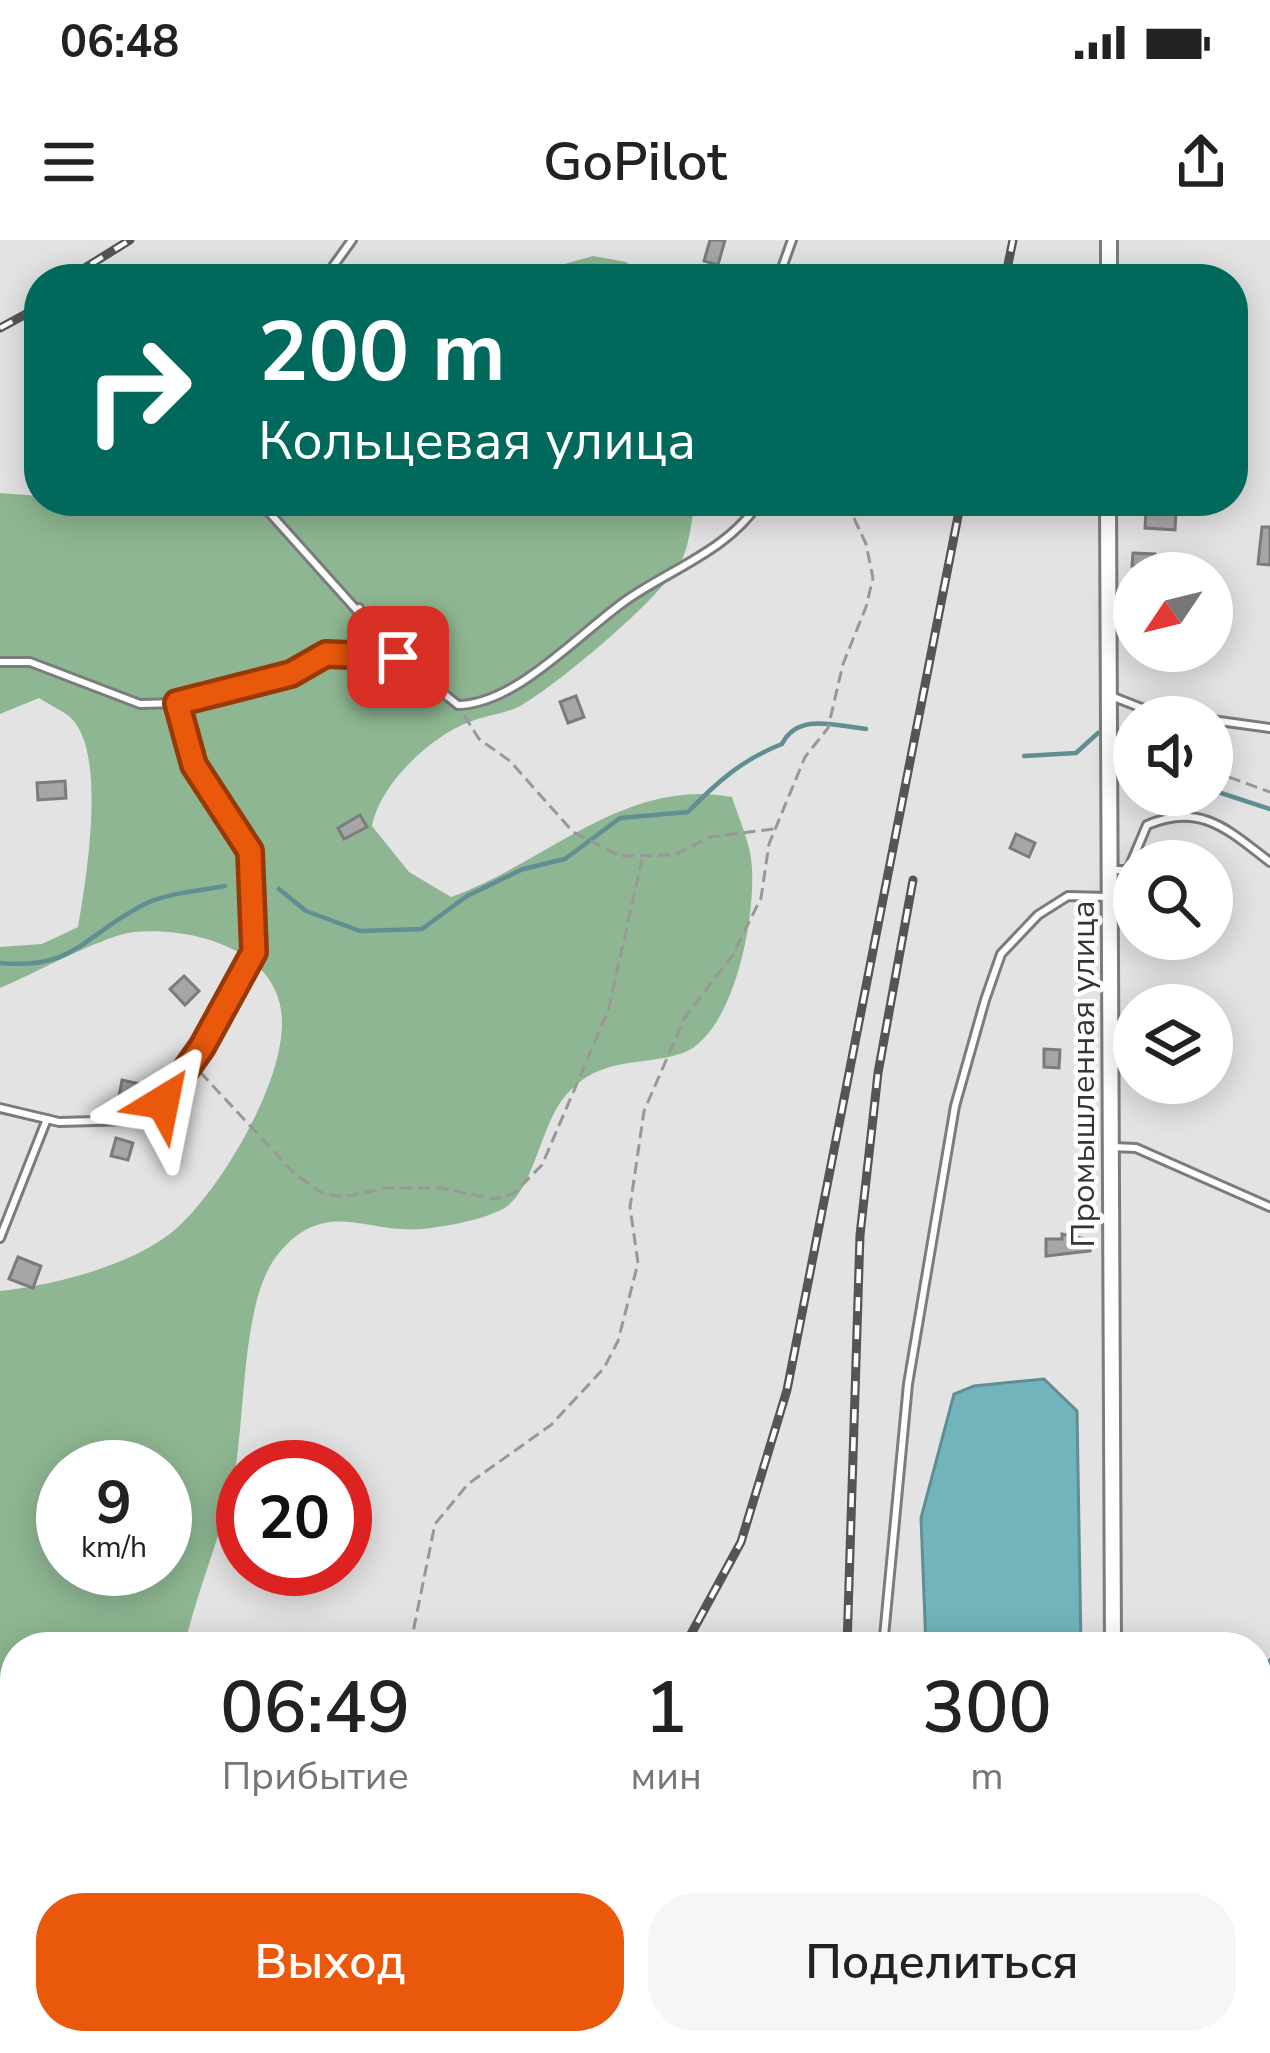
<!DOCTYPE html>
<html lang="ru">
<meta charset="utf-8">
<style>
body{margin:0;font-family:"Nunito Sans",sans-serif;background:#f6f6f6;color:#222;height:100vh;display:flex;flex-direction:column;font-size:45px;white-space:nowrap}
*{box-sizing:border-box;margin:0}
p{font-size:39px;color:#767676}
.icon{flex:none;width:66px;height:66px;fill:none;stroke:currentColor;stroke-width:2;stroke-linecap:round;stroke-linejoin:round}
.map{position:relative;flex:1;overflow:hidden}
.drawer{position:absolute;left:0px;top:1392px;width:1272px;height:423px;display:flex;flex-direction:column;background:#fff;border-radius:48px 48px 0 0;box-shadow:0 6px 30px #0003}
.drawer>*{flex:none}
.guide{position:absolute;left:24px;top:24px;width:1224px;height:252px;border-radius:48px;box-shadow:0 6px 30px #0003;background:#00695c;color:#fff;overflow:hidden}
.needle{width:78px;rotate:235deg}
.tools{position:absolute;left:1113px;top:312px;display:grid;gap:24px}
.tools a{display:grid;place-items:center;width:120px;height:120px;border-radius:50%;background:#fff;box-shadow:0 6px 30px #0003;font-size:60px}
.speed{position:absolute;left:36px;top:1200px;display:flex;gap:24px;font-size:60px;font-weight:700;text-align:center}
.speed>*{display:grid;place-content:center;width:156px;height:156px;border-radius:50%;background:#fff;box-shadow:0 6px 30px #0003;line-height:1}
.speed small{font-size:30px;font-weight:400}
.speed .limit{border:18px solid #d22;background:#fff;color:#111}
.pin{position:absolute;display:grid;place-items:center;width:102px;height:102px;color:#fff;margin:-51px;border-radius:24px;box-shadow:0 6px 18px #0006}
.me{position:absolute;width:132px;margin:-66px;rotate:35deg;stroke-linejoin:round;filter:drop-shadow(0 0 9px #0008)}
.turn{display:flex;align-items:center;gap:42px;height:252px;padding:0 36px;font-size:54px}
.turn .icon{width:156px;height:156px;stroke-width:2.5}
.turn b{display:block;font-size:84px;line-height:102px}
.eta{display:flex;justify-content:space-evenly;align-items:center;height:204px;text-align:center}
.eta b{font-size:72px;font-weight:600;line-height:84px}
.cta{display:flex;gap:24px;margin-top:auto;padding:24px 36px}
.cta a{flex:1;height:138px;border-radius:48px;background:#ea580c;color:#fff;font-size:48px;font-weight:600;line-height:138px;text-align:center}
.cta a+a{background:#f6f6f6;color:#222}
.status{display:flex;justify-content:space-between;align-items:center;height:84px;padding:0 60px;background:#fff;direction:ltr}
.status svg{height:33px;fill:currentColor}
header{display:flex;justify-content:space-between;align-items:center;height:156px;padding:0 36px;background:#fff;font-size:54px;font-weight:600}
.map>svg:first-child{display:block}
.forest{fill:#8eb692;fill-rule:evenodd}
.water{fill:#72b4bb;stroke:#608e93;stroke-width:3}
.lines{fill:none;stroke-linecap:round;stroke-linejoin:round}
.stream{stroke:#608e93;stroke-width:4.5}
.building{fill:#a6a6a7;stroke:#7c7c7c;stroke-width:3}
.service-casing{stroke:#7b7c7d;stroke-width:12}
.minor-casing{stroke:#7b7c7d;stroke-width:20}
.path{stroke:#989899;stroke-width:3;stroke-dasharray:12 6;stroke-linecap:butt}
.service{stroke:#fff;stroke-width:6}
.minor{stroke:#fff;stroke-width:14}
.rail-casing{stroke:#555;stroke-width:9}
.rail{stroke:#fff;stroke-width:4.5;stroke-dasharray:14;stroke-linecap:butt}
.route-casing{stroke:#983908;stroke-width:30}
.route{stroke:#ea580c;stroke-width:21}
.labels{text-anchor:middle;stroke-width:9;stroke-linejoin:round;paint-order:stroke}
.street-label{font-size:33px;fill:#353535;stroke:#fff}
</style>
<div class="status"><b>06:48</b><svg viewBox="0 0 49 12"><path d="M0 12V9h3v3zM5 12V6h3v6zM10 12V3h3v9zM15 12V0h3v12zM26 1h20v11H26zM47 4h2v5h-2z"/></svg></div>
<header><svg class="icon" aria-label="menu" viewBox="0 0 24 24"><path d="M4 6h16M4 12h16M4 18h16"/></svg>GoPilot<svg class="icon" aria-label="share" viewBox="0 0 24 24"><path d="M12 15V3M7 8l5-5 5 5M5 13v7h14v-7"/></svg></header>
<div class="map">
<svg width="1270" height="1813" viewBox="0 0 1270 1813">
<rect width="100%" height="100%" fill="#e3e3e4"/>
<g class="forest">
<path d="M593,16L626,22L650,39H511Z"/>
<path d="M0,253L39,256V261H695C692,279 690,298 684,315C670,352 558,444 522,465C506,474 486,475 469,482C430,497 380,544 372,586L409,632L451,657C546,623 625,537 732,557C738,576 748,598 751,618C758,668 736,793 683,813C643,827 602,814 566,855C539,886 534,954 501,970C481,980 444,987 422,989C366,994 326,957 279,1013C237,1062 248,1195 229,1260C215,1309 196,1357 184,1407H15V1601L0,1605V1051C55,1045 136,1025 178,987C223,946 291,832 281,770C271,706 188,687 134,692C104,695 32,735 0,748V707L42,704L78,687C86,641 107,515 72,479C64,471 49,465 39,458L0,474ZM63,1227H165V1329H63Z"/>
</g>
<g class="water">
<path d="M1044,1139L1077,1171L1081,1407H926L921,1278L954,1154L974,1146Z"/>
<path d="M1270,1420V1506L1257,1495V1430Z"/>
</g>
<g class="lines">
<g class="stream">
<path d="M1120,491L1134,499"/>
<path d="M1024,516L1076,513L1098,493"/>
<path d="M1212,550L1270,569"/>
<path d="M279,649L306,671L360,691L422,689L467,656L523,629L565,619L620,578L688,572C717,542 743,519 782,504C798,472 836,486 866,489"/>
<path d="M0,723C75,730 84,695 143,665C166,653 199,651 225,646"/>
</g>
</g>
<g class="building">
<path d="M710,0H725L718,25L704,21Z"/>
<path d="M1146,269L1176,271L1175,290L1145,288Z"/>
<path d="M1262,287H1270V325L1258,324Z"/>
<path d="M1133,313L1155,314L1154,327L1132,326Z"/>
<path d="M576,456L584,477L568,483L560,462Z"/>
<path d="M65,541L66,558L38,560L37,543Z"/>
<path d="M360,575L367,587L344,599L338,588Z"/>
<path d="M1016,594L1035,603L1029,617L1010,608Z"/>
<path d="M184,736L199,751L185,765L170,749Z"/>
<path d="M1044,809L1060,810L1059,828L1044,827Z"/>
<path d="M122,840L148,846L145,863L119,857Z"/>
<path d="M116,898L133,903L128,920L111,916Z"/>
<path d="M1062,994L1090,1000V1011L1046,1016V999H1062Z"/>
<path d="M18,1017L41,1026L33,1048L9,1039Z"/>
</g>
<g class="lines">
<defs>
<g id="service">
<path d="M324,39L352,0"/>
<path d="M778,39L792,0"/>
<path d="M259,261L396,414"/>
<path d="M352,412L359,368"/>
<path d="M0,422H30L140,464L177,463L291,434L325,414L352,412L398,417L458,465C517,464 580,392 628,359C673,328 730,309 760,261"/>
<path d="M1111,456L1152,472L1187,477"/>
<path d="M1212,480L1270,488"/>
<path d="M1111,630H1128L1147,585C1201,562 1228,590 1270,622"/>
<path d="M0,868L59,882L132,880L147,874L163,862L202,807L254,712L250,611L194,525L177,464"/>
<path d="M1112,907L1136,908L1270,967"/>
<path d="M0,998L47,879"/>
<path d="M883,1407L908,1144L955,866L985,760L1001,714L1038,675L1068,656L1108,657"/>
<path d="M890,1800L891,1813"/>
</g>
<g id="minor">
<path d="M1109,39V0"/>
<path d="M1108,261L1113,1407"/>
<path d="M1111,1813V1800"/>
</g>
</defs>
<use href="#service" class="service-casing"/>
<use href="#minor" class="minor-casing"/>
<g class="path">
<path d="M464,475L479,499L510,521L573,592L620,616L674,615L710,597L774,589"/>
<path d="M1212,531L1270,552"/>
<path d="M200,832L295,934L322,953L343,957L387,948H441L494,959L513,954L542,925L608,771L642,620"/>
<path d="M410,1407L435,1284L468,1244L551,1185L604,1128L618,1101L638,1023L630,967L644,871L685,777L732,716L761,658L769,604L805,517L828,488L843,424L866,367L873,338L866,304L846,261"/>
</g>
<use href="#service" class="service"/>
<use href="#minor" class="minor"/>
<defs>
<g id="rail">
<path d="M67,39L130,0"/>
<path d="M1005,39L1013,0"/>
<path d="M0,88L39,67"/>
<path d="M684,1407L741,1302L787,1150L961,261"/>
<path d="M847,1407L860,995L878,833L913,640"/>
<path d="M0,1680L15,1682"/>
<path d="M855,1800L856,1813"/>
</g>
</defs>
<use href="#rail" class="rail-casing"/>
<use href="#rail" class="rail"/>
</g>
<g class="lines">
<defs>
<path id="route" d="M163,862L202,807L254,712L250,611L194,525L177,463L291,434L326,414L398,417"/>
</defs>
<use href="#route" class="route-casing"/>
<use href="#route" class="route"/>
</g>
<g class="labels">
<g class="street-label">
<text transform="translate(1082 834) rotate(-90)" y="12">Промышленная улица</text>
</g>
</g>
</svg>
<div class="tools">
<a><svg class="needle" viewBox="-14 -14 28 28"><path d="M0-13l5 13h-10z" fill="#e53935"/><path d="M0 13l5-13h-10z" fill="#767676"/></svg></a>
<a><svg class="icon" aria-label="sound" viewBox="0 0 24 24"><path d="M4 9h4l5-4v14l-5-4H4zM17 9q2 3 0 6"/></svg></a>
<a><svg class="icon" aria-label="search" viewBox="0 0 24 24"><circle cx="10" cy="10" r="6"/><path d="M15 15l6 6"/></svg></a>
<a><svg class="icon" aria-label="layers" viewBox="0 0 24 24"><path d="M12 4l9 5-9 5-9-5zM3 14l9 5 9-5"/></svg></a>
</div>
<div class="speed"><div>9<small>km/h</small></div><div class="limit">20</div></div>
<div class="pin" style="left:398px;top:417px;background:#d93025"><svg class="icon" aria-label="arrive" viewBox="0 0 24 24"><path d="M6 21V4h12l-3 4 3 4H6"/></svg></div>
<svg class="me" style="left:163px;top:862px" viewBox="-20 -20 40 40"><path d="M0-17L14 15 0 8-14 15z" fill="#ea580c" stroke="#fff" stroke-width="4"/></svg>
<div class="guide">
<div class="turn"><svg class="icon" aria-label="right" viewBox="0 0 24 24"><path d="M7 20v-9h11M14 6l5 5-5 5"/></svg><div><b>200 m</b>Кольцевая улица</div></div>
</div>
<section class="drawer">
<div class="eta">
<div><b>06:49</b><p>Прибытие</p></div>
<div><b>1</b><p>мин</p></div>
<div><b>300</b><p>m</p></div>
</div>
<div class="cta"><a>Выход</a><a>Поделиться</a></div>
</section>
</div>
